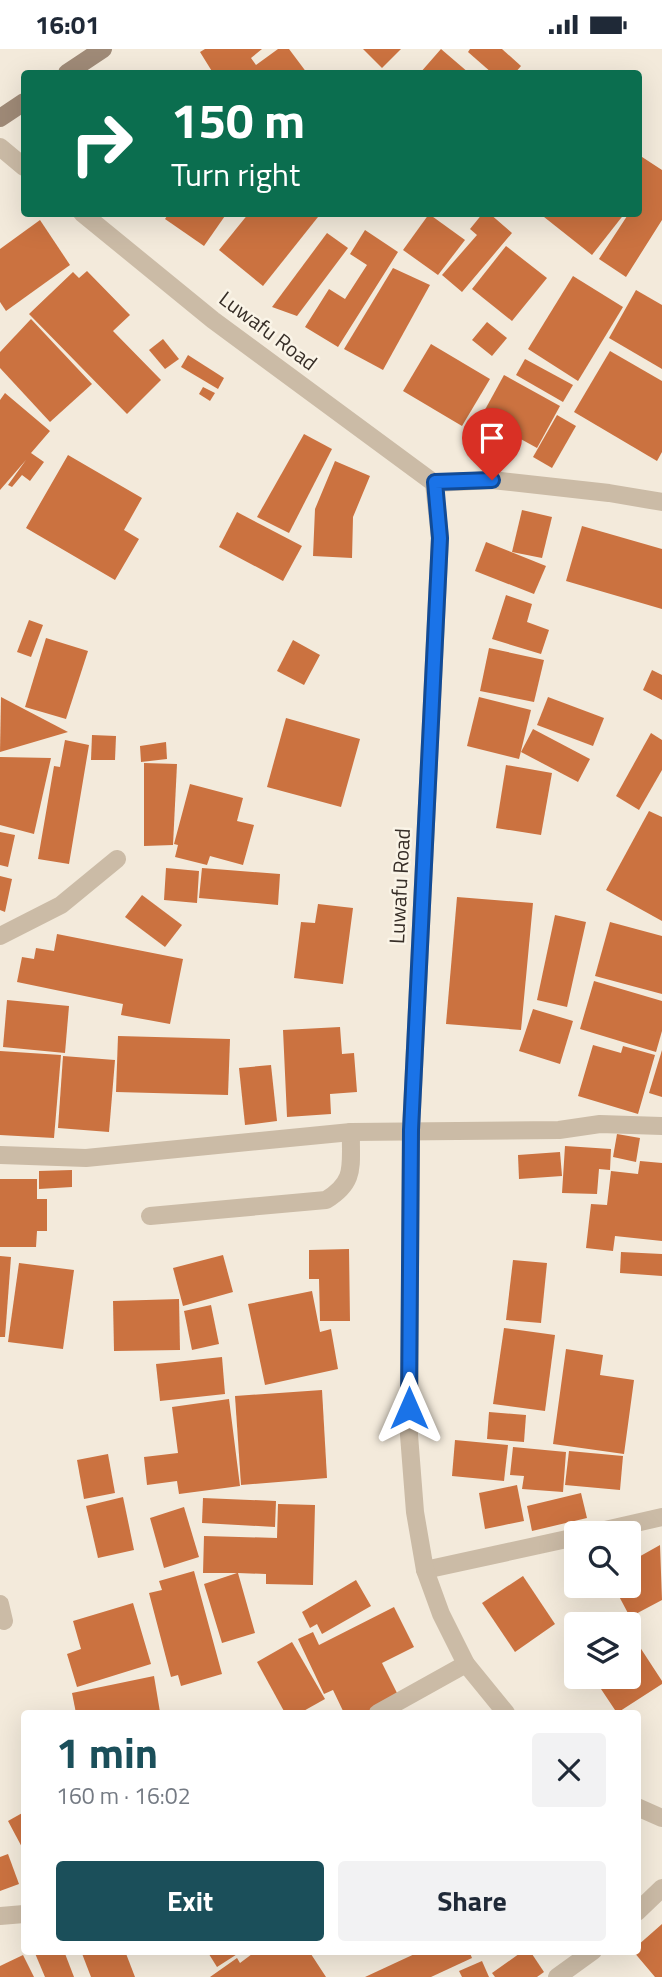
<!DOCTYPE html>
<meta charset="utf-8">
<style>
body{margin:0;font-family:"Titillium Web",sans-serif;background:#f2f2f3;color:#1f2937;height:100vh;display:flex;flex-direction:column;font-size:26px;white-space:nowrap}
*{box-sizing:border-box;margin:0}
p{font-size:23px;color:#747a83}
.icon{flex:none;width:38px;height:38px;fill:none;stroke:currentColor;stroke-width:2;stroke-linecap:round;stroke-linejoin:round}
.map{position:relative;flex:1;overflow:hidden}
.details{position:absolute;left:21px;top:1661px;width:620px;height:245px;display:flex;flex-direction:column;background:#fff;border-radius:7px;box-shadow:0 7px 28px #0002}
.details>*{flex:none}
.top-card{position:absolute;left:21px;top:21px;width:621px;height:147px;border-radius:7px;box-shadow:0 7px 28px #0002;background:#0b6e4f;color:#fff;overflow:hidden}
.fabs{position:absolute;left:564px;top:1472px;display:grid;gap:14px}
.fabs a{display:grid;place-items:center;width:77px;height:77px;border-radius:7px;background:#fff;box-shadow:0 7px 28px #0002;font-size:35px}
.pin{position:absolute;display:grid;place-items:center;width:60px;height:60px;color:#fff;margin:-72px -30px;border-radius:50% 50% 50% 0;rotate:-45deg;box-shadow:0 0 7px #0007}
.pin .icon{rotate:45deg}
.me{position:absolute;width:77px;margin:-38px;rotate:0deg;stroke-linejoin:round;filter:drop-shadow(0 0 5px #0008)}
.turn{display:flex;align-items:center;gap:24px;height:147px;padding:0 35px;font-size:32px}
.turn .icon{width:91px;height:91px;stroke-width:2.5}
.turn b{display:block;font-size:49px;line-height:60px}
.round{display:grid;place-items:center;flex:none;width:74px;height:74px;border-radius:7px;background:#f2f2f3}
.overview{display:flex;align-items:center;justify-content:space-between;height:119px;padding:0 35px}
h1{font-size:42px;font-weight:700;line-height:52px;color:#1b4f5a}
.action{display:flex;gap:14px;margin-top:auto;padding:14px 35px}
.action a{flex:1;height:80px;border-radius:7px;background:#1b4f5a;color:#fff;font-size:28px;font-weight:700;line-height:80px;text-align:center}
.action a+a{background:#f2f2f3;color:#1f2937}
.status{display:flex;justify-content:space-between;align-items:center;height:49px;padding:0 35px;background:#fff;direction:ltr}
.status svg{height:19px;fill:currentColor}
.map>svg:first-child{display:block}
.building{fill:#cb7240}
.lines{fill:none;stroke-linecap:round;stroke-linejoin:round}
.service{stroke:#cbbba6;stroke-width:18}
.minor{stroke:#cbbba6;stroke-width:18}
.tertiary{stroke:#cbbba6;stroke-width:18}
.secondary{stroke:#9f8a77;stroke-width:18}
.route-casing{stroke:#114b97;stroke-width:18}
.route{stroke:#1a73e8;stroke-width:12}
.labels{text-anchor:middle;stroke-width:5;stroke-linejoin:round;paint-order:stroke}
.street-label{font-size:21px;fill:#372e27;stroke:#faf4e7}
</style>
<div class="status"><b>16:01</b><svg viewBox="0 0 49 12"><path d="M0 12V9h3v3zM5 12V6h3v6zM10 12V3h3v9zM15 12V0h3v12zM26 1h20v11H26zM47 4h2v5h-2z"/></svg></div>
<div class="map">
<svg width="662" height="1928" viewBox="0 0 662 1928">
<rect width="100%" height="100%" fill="#f3eadb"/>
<g class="building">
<path d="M205,0H262L251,9L256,16L278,0H289L307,24H213L200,3Z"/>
<path d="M363,0H401L382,19Z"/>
<path d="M441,0L469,24H420Z"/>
<path d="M470,0H502L521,17L515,24H492L468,3Z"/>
<path d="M639,106L662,121V171L626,228L599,210L629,164H639Z"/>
<path d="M169,164H227L204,197L165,170Z"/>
<path d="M249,164H314L318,168L263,237L219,201Z"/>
<path d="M483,164H489L512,184L462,243L442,226L477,186L470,180Z"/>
<path d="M539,164H625L592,206Z"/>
<path d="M429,165L465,191L438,226L403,201Z"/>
<path d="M40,171L70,216L6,262L0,253V200Z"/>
<path d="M365,181L398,203L338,298L305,278L329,240L345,250L367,216L350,205Z"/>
<path d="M327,184L348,199L297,267L272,258Z"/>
<path d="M506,197L547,229L512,272L472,240Z"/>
<path d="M393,219L430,236L383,321L344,300Z"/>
<path d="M87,222L130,266L113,282L161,331L127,365L29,265L73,223L79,229Z"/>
<path d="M573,227L623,258L578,332L528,300Z"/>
<path d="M636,241L662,256V320L609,289Z"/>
<path d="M31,270L92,335L50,373L0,319V303Z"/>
<path d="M487,273L507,289L492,307L472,291Z"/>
<path d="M163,290L179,310L165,320L149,301Z"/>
<path d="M431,295L490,330L462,377L403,342Z"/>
<path d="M610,302L662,332V403L657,412L574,363Z"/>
<path d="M188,306L224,329L218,340L181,318Z"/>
<path d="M525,310L573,336L563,353L516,326Z"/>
<path d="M504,326L560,357L537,399L481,368Z"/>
<path d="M203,338L215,344L210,352L199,345Z"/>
<path d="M5,344L50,382L31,404L44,413L30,432L22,426L12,438L8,436L26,411L0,441V351Z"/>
<path d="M557,366L576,377L552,419L533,408Z"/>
<path d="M304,385L332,400L289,484L257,468Z"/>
<path d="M68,406L142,449L124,481L139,490L115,531L26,479Z"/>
<path d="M335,412L370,427L353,468L352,509L313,507L315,460Z"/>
<path d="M522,461L552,468L542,509L512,503Z"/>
<path d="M237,463L302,497L283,532L219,498Z"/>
<path d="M582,477L662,500V560L566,532Z"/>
<path d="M486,493L546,517L534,545L475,522Z"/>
<path d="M506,546L532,555L527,573L549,581L541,605L492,590Z"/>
<path d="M29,571L43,576L31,608L17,603Z"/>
<path d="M46,589L88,602L66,670L25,658Z"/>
<path d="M293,591L320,606L304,636L277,622Z"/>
<path d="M489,599L544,611L534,653L480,642Z"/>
<path d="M652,621L662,626V651L643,641Z"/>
<path d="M1,648L68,683L0,703Z"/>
<path d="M479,648L531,661L519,710L467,697Z"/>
<path d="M548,648L604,669L593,697L537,676Z"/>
<path d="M286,669L360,690L341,758L267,738Z"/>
<path d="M533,680L590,710L578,733L521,703Z"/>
<path d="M651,684L662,691V721L639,761L616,747Z"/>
<path d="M92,686L116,687L115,711H91Z"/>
<path d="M65,691L89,696L69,815L38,810L54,717L60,718Z"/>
<path d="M166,693L167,710L141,713L140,697Z"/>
<path d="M0,708L51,709L34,785L0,776Z"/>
<path d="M144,714L177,715L173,796L144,797Z"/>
<path d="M506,716L552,724L541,786L496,779Z"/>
<path d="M190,735L243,749L237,772L254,776L243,816L210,807L207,816L175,808L178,796L174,795Z"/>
<path d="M649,762L662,768V872L606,841Z"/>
<path d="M0,783L15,786L8,818L0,816Z"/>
<path d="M166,819L199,822L197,854L164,851Z"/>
<path d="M202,819L280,825L278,856L199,849Z"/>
<path d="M0,827L12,830L5,863L0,861Z"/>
<path d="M142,846L182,876L165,898L125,868Z"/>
<path d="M457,848L533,854L521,981L446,975Z"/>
<path d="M318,855L353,859L343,935L294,929L301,873L315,874Z"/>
<path d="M555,866L586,873L567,958L537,951Z"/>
<path d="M610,873L662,887V945L595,927Z"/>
<path d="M57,885L183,910L170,975L121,966L123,955L17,933L22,908L34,910L36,899L54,902Z"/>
<path d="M594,932L662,952V982L656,1003L580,980Z"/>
<path d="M7,951L69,957L65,1004L3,998Z"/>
<path d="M533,960L573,972L560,1015L519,1002Z"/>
<path d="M340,978L342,1005L354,1004L357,1043L330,1045L331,1065L287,1068L283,981Z"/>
<path d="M118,987L230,990L228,1046L116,1043Z"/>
<path d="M593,996L621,1004L623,997L655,1006L638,1065L578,1047Z"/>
<path d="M662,1001V1048L649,1044Z"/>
<path d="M0,1002L61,1006L54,1089L0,1086Z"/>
<path d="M63,1007L115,1011L109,1083L58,1079Z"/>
<path d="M271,1016L277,1072L245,1076L239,1019Z"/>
<path d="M617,1085L640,1089L636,1113L613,1108Z"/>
<path d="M565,1097L611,1100L610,1121L599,1120L597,1145L562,1144Z"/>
<path d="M560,1103L562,1127L519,1130L518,1106Z"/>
<path d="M640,1112L662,1114V1192L615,1187L613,1202L586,1199L591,1155L607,1156L611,1122L638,1125Z"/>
<path d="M72,1121V1138L39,1140V1122Z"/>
<path d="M0,1130H37V1150H47V1182H37L36,1198H0Z"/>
<path d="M349,1200L350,1272H320L319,1230H309V1201Z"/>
<path d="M621,1203L662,1205V1227L620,1224Z"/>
<path d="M223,1206L233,1243L183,1257L173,1219Z"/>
<path d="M0,1207L11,1208L5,1288H0Z"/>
<path d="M513,1211L547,1214L541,1274L506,1271Z"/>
<path d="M19,1214L74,1221L63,1300L8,1293Z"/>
<path d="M312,1242L320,1283L331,1280L338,1320L265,1336L248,1255Z"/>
<path d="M179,1250L180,1301L114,1302L113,1252Z"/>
<path d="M211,1256L219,1295L192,1301L184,1262Z"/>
<path d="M504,1279L555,1286L545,1362L493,1355Z"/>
<path d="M566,1300L603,1306L600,1326L634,1331L624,1405L553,1395Z"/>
<path d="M222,1308L225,1345L160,1352L156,1315Z"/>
<path d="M322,1341L327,1429L241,1436L235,1347Z"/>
<path d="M229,1350L240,1437L179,1445L177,1432L147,1436L144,1408L178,1404L172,1358Z"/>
<path d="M489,1363L526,1366L524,1393L487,1390Z"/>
<path d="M455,1391L508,1396L504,1432L452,1427Z"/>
<path d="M513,1398L566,1403L563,1443L522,1440L524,1427L510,1426Z"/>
<path d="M569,1402L623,1407L620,1441L565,1436Z"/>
<path d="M108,1405L115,1444L84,1450L77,1411Z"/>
<path d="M517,1436L524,1472L485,1480L479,1444Z"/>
<path d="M581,1444L587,1469L532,1482L527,1457Z"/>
<path d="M123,1448L134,1501L98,1509L86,1457Z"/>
<path d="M203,1449L276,1452L275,1478L202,1474Z"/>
<path d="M278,1455L315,1456L313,1536L266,1535V1525L238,1524L255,1584L222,1594L204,1535L237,1524H203L204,1487L277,1489Z"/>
<path d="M184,1458L199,1508L164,1519L150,1469Z"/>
<path d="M660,1496L662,1551L630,1568L613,1536H628V1514Z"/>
<path d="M194,1522L222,1625L181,1637L178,1626L171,1628L149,1544L162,1541L159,1532Z"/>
<path d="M523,1527L555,1575L515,1603L482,1554Z"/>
<path d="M356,1531L371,1557L322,1585L317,1575L310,1579L302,1563Z"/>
<path d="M133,1554L151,1615L77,1638L67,1605L81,1600L73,1572Z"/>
<path d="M394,1558L414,1598L382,1614L399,1648L365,1664H344L333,1641L324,1645L298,1590L313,1583L319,1596Z"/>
<path d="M632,1586L662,1632V1635L617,1664L593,1628H628V1589Z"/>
<path d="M292,1593L325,1650L300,1664H285L257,1613Z"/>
<path d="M154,1627L160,1663L76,1664L72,1644Z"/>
<path d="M24,1763V1802L8,1772Z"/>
<path d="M8,1805L19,1835L0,1842V1808Z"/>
<path d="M662,1875V1928H655L633,1902H637V1897Z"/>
<path d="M34,1902H64L74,1928H45Z"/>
<path d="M81,1902H125L135,1928H91Z"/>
<path d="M207,1902H242L217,1918Z"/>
<path d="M256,1902H309L326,1928H210L237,1909L240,1914Z"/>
<path d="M421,1902H469L472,1909L431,1928H365Z"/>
<path d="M523,1902H530L544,1923L537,1928H495L492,1924Z"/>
<path d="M23,1906L34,1928H0V1917Z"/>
<path d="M482,1912L489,1928H462L459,1922Z"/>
</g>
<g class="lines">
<path class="service" d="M150,1167L326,1151C357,1132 350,1116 351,1083"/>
<g class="minor">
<path d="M434,434L492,431L609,444L662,453"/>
<path d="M0,887L61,856L117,810"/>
<path d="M0,1106L86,1109L351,1083L559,1081L600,1075L662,1077"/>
<path d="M592,1484L662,1468"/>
<path d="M425,1521L576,1488"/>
<path d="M0,1555L4,1572"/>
<path d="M378,1664L466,1615"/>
<path d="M637,1863L662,1839"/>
<path d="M0,1867L24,1865"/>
<path d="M557,1928L593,1902"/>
</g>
<g class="tertiary">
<path d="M0,98L24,118"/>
<path d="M82,164L213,271L434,434L440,489L411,1081L409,1386L415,1463L425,1521L441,1565L466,1615L506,1664"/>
<path d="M637,1758L662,1769"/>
</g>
<g class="secondary">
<path d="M67,24L103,0"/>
<path d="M0,69L24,53"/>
</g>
</g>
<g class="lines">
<defs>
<path id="route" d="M409,1359L411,1081L440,489L435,433L492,431"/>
</defs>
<use href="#route" class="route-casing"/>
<use href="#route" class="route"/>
</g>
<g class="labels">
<g class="street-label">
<text transform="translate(268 282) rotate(37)" y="7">Luwafu Road</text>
<text transform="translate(400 837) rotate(-87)" y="7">Luwafu Road</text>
</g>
</g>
</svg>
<div class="fabs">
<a><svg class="icon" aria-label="search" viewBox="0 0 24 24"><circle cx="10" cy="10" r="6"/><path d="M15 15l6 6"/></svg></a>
<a><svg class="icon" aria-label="layers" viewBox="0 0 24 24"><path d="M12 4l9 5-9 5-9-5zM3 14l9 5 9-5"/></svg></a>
</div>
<div class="pin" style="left:492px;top:431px;background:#d93025"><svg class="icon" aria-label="arrive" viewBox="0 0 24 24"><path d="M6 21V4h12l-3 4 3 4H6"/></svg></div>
<svg class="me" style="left:409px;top:1359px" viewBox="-20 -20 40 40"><path d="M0-17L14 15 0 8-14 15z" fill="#1a73e8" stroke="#fff" stroke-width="4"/></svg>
<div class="top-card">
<div class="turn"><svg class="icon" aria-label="right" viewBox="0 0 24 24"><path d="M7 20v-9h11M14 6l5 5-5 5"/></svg><div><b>150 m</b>Turn right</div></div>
</div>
<section class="details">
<div class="overview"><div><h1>1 min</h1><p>160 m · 16:02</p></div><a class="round"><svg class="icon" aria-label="close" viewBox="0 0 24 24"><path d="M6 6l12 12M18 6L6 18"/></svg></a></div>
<div class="action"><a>Exit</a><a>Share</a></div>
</section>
</div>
